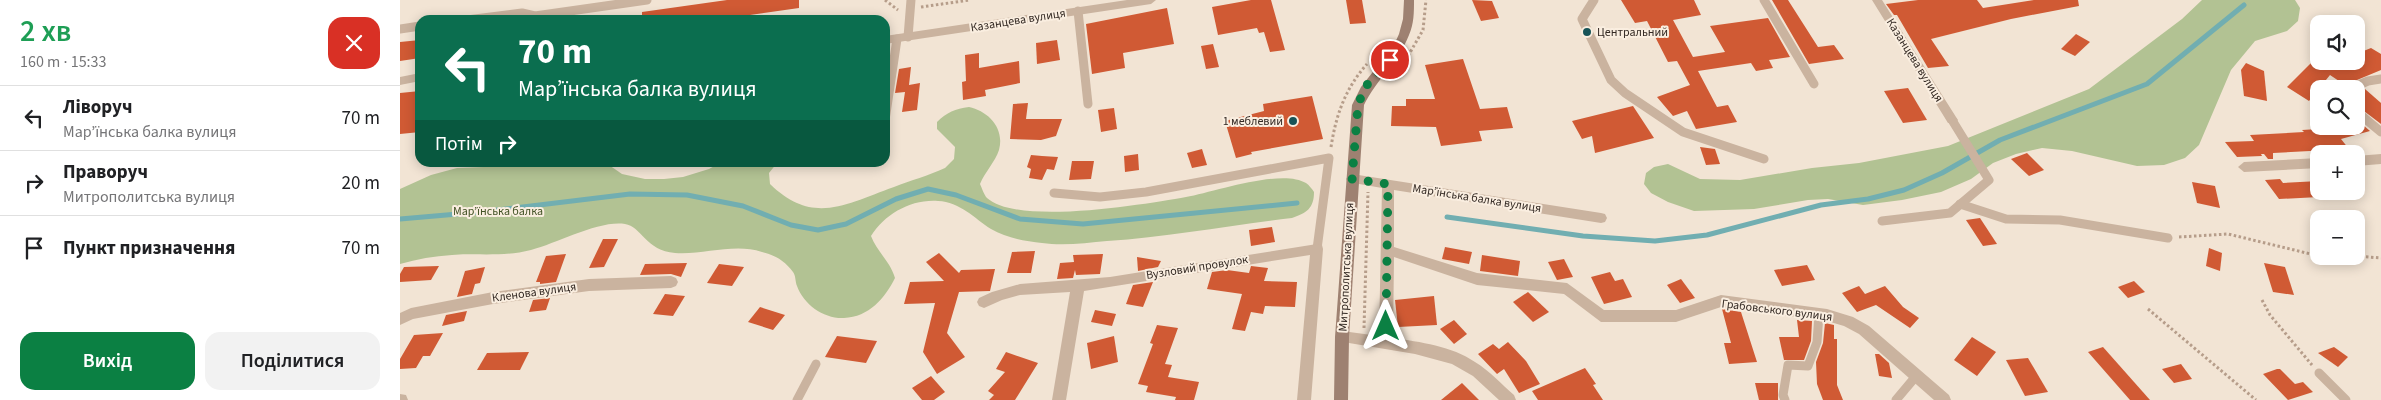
<!DOCTYPE html>
<html lang="uk">
<meta charset="utf-8">
<style>
body{margin:0;font-family:"Source Sans 3",sans-serif;background:#f2f2f2;color:#202124;height:100vh;display:flex;flex-direction:column;font-size:19px;white-space:nowrap}
*{box-sizing:border-box;margin:0}
p{font-size:16px;color:#757577}
.icon{flex:none;width:28px;height:28px;fill:none;stroke:currentColor;stroke-width:2;stroke-linecap:round;stroke-linejoin:round}
.map{position:relative;flex:1;overflow:hidden}
.panel{display:flex;flex-direction:column;background:#fff;width:400px}
.panel>*{flex:none}
.top-card{position:absolute;left:15px;top:15px;width:475px;height:152px;border-radius:15px;box-shadow:0 2px 12px #0003;background:#0b6e4f;color:#fff;overflow:hidden}
.tools{position:absolute;left:1910px;top:15px;display:grid;gap:10px}
.tools a{display:grid;place-items:center;width:55px;height:55px;border-radius:10px;background:#fff;box-shadow:0 2px 12px #0003;font-size:25px}
.pin{position:absolute;display:grid;place-items:center;width:42px;height:42px;color:#fff;margin:-21px;border:2px solid #fff;border-radius:50%;box-shadow:0 1px 5px #0007}
.me{position:absolute;width:55px;margin:-28px;rotate:0deg;stroke-linejoin:round;filter:drop-shadow(0 0 4px #0008)}
.turn{display:flex;align-items:center;gap:18px;height:105px;padding:0 20px;font-size:22px}
.turn .icon{width:65px;height:65px;stroke-width:2.5}
.turn b{display:block;font-size:35px;line-height:42px}
.then{display:flex;align-items:center;height:48px;padding:0 20px;background:#0003;gap:10px;font-size:19px}
.round{display:grid;place-items:center;flex:none;width:52px;height:52px;border-radius:15px;background:#f2f2f2}
.headline{display:flex;align-items:center;justify-content:space-between;height:85px;padding:0 20px}
h1{font-size:30px;font-weight:600;line-height:38px;color:#1e9e55}
.cta{display:flex;gap:10px;margin-top:auto;padding:10px 20px}
.cta a{flex:1;height:58px;border-radius:15px;background:#0b8043;color:#fff;font-size:20px;font-weight:600;line-height:58px;text-align:center}
.cta a+a{background:#f2f2f2;color:#202124}
ul{padding:0;list-style:none}
li{display:flex;align-items:center;gap:15px;height:65px;padding:0 20px;border-top:1px solid #e0e0e0}
li div{flex:1}
li b{display:block;font-size:19px}
li em{font-style:normal}
main{display:flex;flex:1;min-height:0}
.map>svg:first-child{display:block}
.green{fill:#b2c293}
.lines{fill:none;stroke-linecap:round;stroke-linejoin:round}
.stream{stroke:#71aeb1;stroke-width:5}
.building{fill:#d05a34}
.path{stroke:#b69d8a;stroke-width:3;stroke-dasharray:2.5 2.5;stroke-linecap:butt}
.lane{stroke:#cab39f;stroke-width:9}
.street{fill:#cab39f;fill-rule:evenodd}
.secondary{fill:#9e8171;fill-rule:evenodd}
.route{stroke:#0b8043;stroke-width:9;stroke-dasharray:0 16.2}
.poi-dot{fill:#175357;stroke:#faeee0;stroke-width:2}
.labels{text-anchor:middle;stroke-width:4;stroke-linejoin:round;paint-order:stroke}
.street-label{font-size:12px;fill:#332923;stroke:#faeee0}
.poi-label{font-size:12px;fill:#332923;stroke:#faeee0;text-anchor:start}
.park-label{font-size:12px;fill:#435326;stroke:#faeee0}
</style>
<main>
<section class="panel">
<div class="headline"><div><h1>2 хв</h1><p>160 m · 15:33</p></div><a class="round" style="background:#d93025;color:#fff"><svg class="icon" aria-label="close" viewBox="0 0 24 24"><path d="M6 6l12 12M18 6L6 18"/></svg></a></div>
<ul>
<li><svg class="icon" aria-label="left" viewBox="0 0 24 24"><path d="M17 20v-9H6M10 6l-5 5 5 5"/></svg><div><b>Ліворуч</b><p>Мар’їнська балка вулиця</p></div><em>70 m</em></li>
<li><svg class="icon" aria-label="right" viewBox="0 0 24 24"><path d="M7 20v-9h11M14 6l5 5-5 5"/></svg><div><b>Праворуч</b><p>Митрополитська вулиця</p></div><em>20 m</em></li>
<li><svg class="icon" aria-label="arrive" viewBox="0 0 24 24"><path d="M6 21V4h12l-3 4 3 4H6"/></svg><div><b>Пункт призначення</b></div><em>70 m</em></li>
</ul>
<div class="cta"><a>Вихід</a><a>Поділитися</a></div>
</section>
<div class="map">
<svg width="1981" height="400" viewBox="0 0 1981 400">
<rect width="100%" height="100%" fill="#f2e4d4"/>
<g class="green">
<path d="M1802,0H1895L1900,8L1898,21L1887,31L1855,41L1831,70L1799,145L1785,158L1764,165L1737,166L1672,151L1642,148L1616,154L1593,163L1571,179L1541,192L1502,200L1463,205L1428,199L1408,200L1354,209L1294,211L1268,202L1251,193L1244,184L1246,173L1254,167L1268,164L1300,179L1340,180L1412,168L1459,163L1548,146L1689,89L1782,19Z"/>
<path d="M569,107C588,111 605,128 599,150C595,162 585,172 580,184C582,188 584,195 587,198C618,226 746,204 786,197C814,192 882,168 906,183C909,185 912,189 914,192C914,208 907,213 892,218C830,225 769,237 707,241C686,243 663,246 642,243C625,241 606,238 591,229C574,218 560,202 538,201C511,199 485,214 471,236C477,252 490,261 495,278C485,298 469,317 444,318C424,319 404,305 397,286C395,281 396,276 393,272C385,261 375,255 362,252C334,243 304,255 275,253C246,251 241,226 225,224C199,220 158,243 131,250C104,257 79,253 52,255C34,256 17,259 0,264V189L31,175L57,168L110,166L124,163H206L222,174L245,179H264L283,177L309,169L320,163H377L369,173L370,184C413,226 446,204 494,187C511,180 528,176 545,168L554,159L555,147L537,129V122C547,112 555,109 569,107Z"/>
</g>
<g class="lines">
<g class="stream">
<path d="M1047,217L1183,236L1255,241L1307,235L1421,205L1468,199L1504,190L1542,173L1600,140L1747,84L1844,5"/>
<path d="M0,219L81,212L230,194L287,195L343,206L391,225L418,230L446,224L496,199L528,189L556,195L620,219L683,224L897,203"/>
</g>
</g>
<g class="building">
<path d="M327,0H399V8L315,20H242V12Z"/>
<path d="M851,0H871L885,50L870,52L864,32L859,33L857,28L818,35L812,7Z"/>
<path d="M946,0H962L966,23L950,24Z"/>
<path d="M1072,0L1092,1L1099,18L1081,21Z"/>
<path d="M1221,0H1294L1301,15L1273,20L1293,57L1325,52L1310,26L1368,18L1390,57L1369,60L1373,68L1356,71L1351,63L1298,71L1317,107L1328,105L1337,122L1296,129L1287,111L1273,116L1257,97L1290,85L1277,61L1268,62L1247,21L1235,23Z"/>
<path d="M1372,0H1388L1418,47L1434,45L1444,59L1409,64Z"/>
<path d="M1518,0H1577L1583,8L1634,0H1678L1679,6L1611,19L1531,39L1549,66L1528,68L1497,15H1494L1486,4Z"/>
<path d="M767,8L774,44L723,53L725,68L692,74L686,24Z"/>
<path d="M1676,34L1690,42L1675,56L1661,49Z"/>
<path d="M20,40V58L0,61V42Z"/>
<path d="M657,40L660,60L637,64L636,43Z"/>
<path d="M813,44L819,67L806,69L801,46Z"/>
<path d="M1971,48L1981,54V70L1945,85L1930,75L1909,101L1887,87L1913,61H1956V54Z"/>
<path d="M579,53V68L619,61L620,83L585,90L586,96L563,100L562,82L566,81L565,55Z"/>
<path d="M1063,59L1080,109L1107,107L1113,128L1079,131L1082,141L1041,146L1036,127L991,126L992,106H1006V99H1035L1025,65Z"/>
<path d="M1846,63L1864,71L1867,101L1844,96L1841,70Z"/>
<path d="M511,67L509,85L520,83L517,110L502,112L505,92L495,93L499,69Z"/>
<path d="M1508,88L1527,120L1503,123L1484,91Z"/>
<path d="M1965,89L1981,103V124L1956,105V93Z"/>
<path d="M20,91V132L0,134V93Z"/>
<path d="M912,96L923,139L851,152L852,154L836,158L825,121L864,111L863,104Z"/>
<path d="M628,103L626,119H662L656,136L641,140L610,139L613,104Z"/>
<path d="M1233,106L1254,138L1195,153L1192,136L1182,139L1172,121Z"/>
<path d="M714,108L717,129L701,132L698,110Z"/>
<path d="M1956,119L1970,131L1941,139L1949,149L1873,153V159H1868L1864,154H1861L1862,156L1837,157L1825,142L1854,141L1850,135L1904,132L1902,130L1918,129L1916,127L1959,126L1956,125Z"/>
<path d="M1300,147L1315,149L1320,164L1306,165Z"/>
<path d="M802,149L807,165L792,168L787,153Z"/>
<path d="M1627,153L1644,170L1629,176L1611,159Z"/>
<path d="M738,154L739,170L725,172L724,156Z"/>
<path d="M631,155L642,156L658,157L654,170L647,169L642,180L629,178L631,169L627,167Z"/>
<path d="M672,161H694L691,179L669,180Z"/>
<path d="M1880,179L1883,183L1919,181V197L1879,199L1865,180Z"/>
<path d="M1792,182L1815,186L1820,208L1797,203Z"/>
<path d="M1580,218L1597,244L1583,246L1566,220Z"/>
<path d="M872,227L875,242L851,246L849,230Z"/>
<path d="M203,239H218L204,267L189,268Z"/>
<path d="M1045,247L1072,252L1069,264L1042,259Z"/>
<path d="M1809,248L1822,253L1820,271L1806,266Z"/>
<path d="M635,251L631,273H607L612,252Z"/>
<path d="M539,253L559,273L561,270L595,269L590,291L559,292L547,333L565,357L537,374L523,352L535,303L504,304L510,282L544,281L526,262Z"/>
<path d="M166,254L156,282L140,284V282H136L146,256Z"/>
<path d="M703,254L700,274L676,275L675,270L673,278L657,279L660,263L674,262L673,255Z"/>
<path d="M1082,255L1120,261L1118,276L1080,271Z"/>
<path d="M737,257L761,261L758,267L738,271Z"/>
<path d="M1164,259L1173,277L1157,280L1148,262Z"/>
<path d="M287,263L281,277L271,274L240,275L245,264Z"/>
<path d="M1864,263L1885,267L1894,295L1873,292Z"/>
<path d="M319,264L344,267L332,286L307,283Z"/>
<path d="M1407,265L1415,280L1382,286L1374,270Z"/>
<path d="M39,266L31,280L0,282V274L4,267Z"/>
<path d="M851,266L868,268L864,281L897,282L895,307L865,306L863,314L851,312L845,331L832,329L842,294L807,289L812,272L827,270L849,273Z"/>
<path d="M85,267L80,283L75,284L72,294L57,297L65,271Z"/>
<path d="M1210,272L1215,281L1223,279L1232,297L1204,304L1191,277Z"/>
<path d="M1281,279L1295,298L1280,303L1267,285Z"/>
<path d="M1734,281L1745,292L1728,298L1718,287Z"/>
<path d="M753,282L743,307L726,304L733,285Z"/>
<path d="M1459,286L1465,294L1485,286L1503,307L1519,318L1510,328L1476,305L1457,312L1442,293Z"/>
<path d="M1128,292L1149,312L1133,322L1113,302Z"/>
<path d="M265,294L285,296L273,316L253,314Z"/>
<path d="M1034,296L1037,325L998,327L995,300Z"/>
<path d="M150,298L146,310L129,312L133,300Z"/>
<path d="M360,307L385,315L373,330L348,322Z"/>
<path d="M1322,309L1341,312L1357,362L1329,364L1324,343H1331Z"/>
<path d="M695,310L716,314L712,326L691,322Z"/>
<path d="M67,311L64,321L42,326L46,315Z"/>
<path d="M1054,320L1067,334L1054,344L1040,329Z"/>
<path d="M1397,320L1412,321L1411,341L1404,360H1384L1379,337H1399Z"/>
<path d="M1425,323L1434,325V339H1437V385L1443,400H1423L1417,384L1416,362L1423,343Z"/>
<path d="M757,325L778,328L765,364L772,365L768,377L799,382L794,400H775L776,397L746,392L748,386L738,384L753,344L750,343Z"/>
<path d="M43,333L30,356H23L16,368L0,369V359L14,335Z"/>
<path d="M437,336L477,341L466,363L425,357Z"/>
<path d="M714,336L718,362L691,369L687,343Z"/>
<path d="M1572,337L1596,352L1577,376L1554,360Z"/>
<path d="M1108,342L1126,361L1140,384L1119,393L1104,369L1097,374L1078,354L1093,344L1099,349Z"/>
<path d="M1703,347L1750,400H1730L1688,352Z"/>
<path d="M1934,347L1948,357L1938,367L1918,353Z"/>
<path d="M129,352L120,370H77L87,353Z"/>
<path d="M606,352L638,363L615,400H589L594,395L588,391L605,372L596,369Z"/>
<path d="M1475,354H1479L1489,363L1492,378L1479,376Z"/>
<path d="M1628,358L1648,392L1625,396L1606,360Z"/>
<path d="M1781,364L1792,379L1774,383L1762,369Z"/>
<path d="M1185,368L1196,384L1193,385L1203,400H1138L1132,391Z"/>
<path d="M1877,369H1880L1895,384L1903,382L1913,392L1888,400L1863,374Z"/>
<path d="M531,376L545,392L534,400H522L512,388Z"/>
<path d="M1062,383L1079,400H1041Z"/>
<path d="M1355,383H1378V400H1359Z"/>
</g>
<g class="lines">
<g class="path">
<path d="M485,0L498,10"/>
<path d="M521,7L570,0"/>
<path d="M1008,56L1023,30L1026,0"/>
<path d="M931,147C936,115 945,89 967,64"/>
<path d="M1779,237L1828,234L1919,256"/>
<path d="M1956,256L1981,258"/>
<path d="M1862,300L1870,315L1912,365"/>
<path d="M1748,309L1856,400"/>
<path d="M964,328L968,192"/>
</g>
<g class="lane">
<path d="M1194,0L1182,19L1211,80L1225,93L1283,132L1364,159"/>
<path d="M1364,0L1414,84"/>
<path d="M678,11L688,104"/>
<path d="M67,20L122,13L135,16L247,0"/>
<path d="M0,29L20,26"/>
<path d="M508,37L511,0"/>
<path d="M1949,89L1968,81L1981,79"/>
<path d="M1917,107L1919,105"/>
<path d="M1956,111L1981,132"/>
<path d="M485,120L497,39"/>
<path d="M654,193L700,197L746,192L929,158L917,249"/>
<path d="M1560,204L1606,219L1660,220L1768,238"/>
<path d="M1482,221L1550,213L1589,180L1552,120"/>
<path d="M1919,373L1946,400"/>
<path d="M397,400L416,364"/>
<path d="M1385,400L1383,395L1388,365L1408,366L1417,342L1419,314"/>
<path d="M1496,400L1517,375"/>
</g>
<g class="street">
<path d="M727,0H756L751,4L485,44V36Z"/>
<path d="M1472,0H1482L1556,117L1558,120L1556,123H1548Z"/>
<path d="M20,73V81L0,85V77Z"/>
<path d="M1981,154V164L1956,166V156Z"/>
<path d="M1919,158V168L1844,172L1838,167L1844,162Z"/>
<path d="M952,174L1201,213L1205,214L1207,218L1205,222L1201,223L994,190V247L1077,273L1167,283L1204,310H1276L1321,295L1427,309L1453,317L1469,326L1549,395L1551,400H1534L1459,334L1444,326L1427,321L1321,307L1276,322H1201L1164,294L1077,285L994,257L993,338C1020,342 1052,346 1075,362C1090,371 1101,384 1114,395L1116,400H1099L1073,376L1052,364L1015,354L937,341L935,337L937,333L942,331L979,336L982,188L948,182L946,179L948,176Z"/>
<path d="M917,244L922,245L923,249L911,400H897L910,255L684,291L666,400H652L670,292L620,295L602,300L584,308L579,306L577,302L579,298L592,292L620,284L710,277Z"/>
<path d="M271,276L276,278L278,282L276,286L271,288L189,291L93,304L13,319L0,325V313L11,308L93,292L189,279Z"/>
<path d="M0,394L6,395L8,400H0Z"/>
</g>
<path class="secondary" d="M1004,0H1014C1014,12 1014,24 1009,35C999,61 976,80 964,105L949,337L948,400H934L935,337L952,105L961,87L994,45L999,34L1003,19Z"/>
</g>
<g class="lines">
<path class="route" d="M986,326L988,184L952,179L958,105L965,87L990,60"/>
</g>
<g class="poi-dot">
<circle cx="1187" cy="32" r="5"/>
<circle cx="893" cy="121" r="5"/>
</g>
<g class="labels">
<g class="street-label">
<text transform="translate(618 20) rotate(-9)" y="4">Казанцева вулиця</text>
<text transform="translate(1515 60) rotate(58)" y="4">Казанцева вулиця</text>
<text transform="translate(1077 198) rotate(9)" y="4">Мар’їнська балка вулиця</text>
<text transform="translate(797 267) rotate(-9)" y="4">Вузловий провулок</text>
<text transform="translate(946 267) rotate(-87)" y="4">Митрополитська вулиця</text>
<text transform="translate(134 292) rotate(-8)" y="4">Кленова вулиця</text>
<text transform="translate(1377 310) rotate(7)" y="4">Грабовського вулиця</text>
</g>
<g class="poi-label">
<text x="1197" y="36">Центральний</text>
<text x="883" y="125" text-anchor="end">1 меблевий</text>
</g>
<g class="park-label">
<text x="98" y="215">Мар’їнська балка</text>
</g>
</g>
</svg>
<div class="tools">
<a><svg class="icon" aria-label="sound" viewBox="0 0 24 24"><path d="M4 9h4l5-4v14l-5-4H4zM17 9q2 3 0 6"/></svg></a>
<a><svg class="icon" aria-label="search" viewBox="0 0 24 24"><circle cx="10" cy="10" r="6"/><path d="M15 15l6 6"/></svg></a>
<a>+</a>
<a>−</a>
</div>
<div class="pin" style="left:990px;top:60px;background:#d93025"><svg class="icon" aria-label="arrive" viewBox="0 0 24 24"><path d="M6 21V4h12l-3 4 3 4H6"/></svg></div>
<svg class="me" style="left:986px;top:326px" viewBox="-20 -20 40 40"><path d="M0-17L14 15 0 8-14 15z" fill="#0b8043" stroke="#fff" stroke-width="4"/></svg>
<div class="top-card">
<div class="turn"><svg class="icon" aria-label="left" viewBox="0 0 24 24"><path d="M17 20v-9H6M10 6l-5 5 5 5"/></svg><div><b>70 m</b>Мар’їнська балка вулиця</div></div>
<div class="then">Потім<svg class="icon" aria-label="right" viewBox="0 0 24 24"><path d="M7 20v-9h11M14 6l5 5-5 5"/></svg></div>
</div>
</div>
</main>
